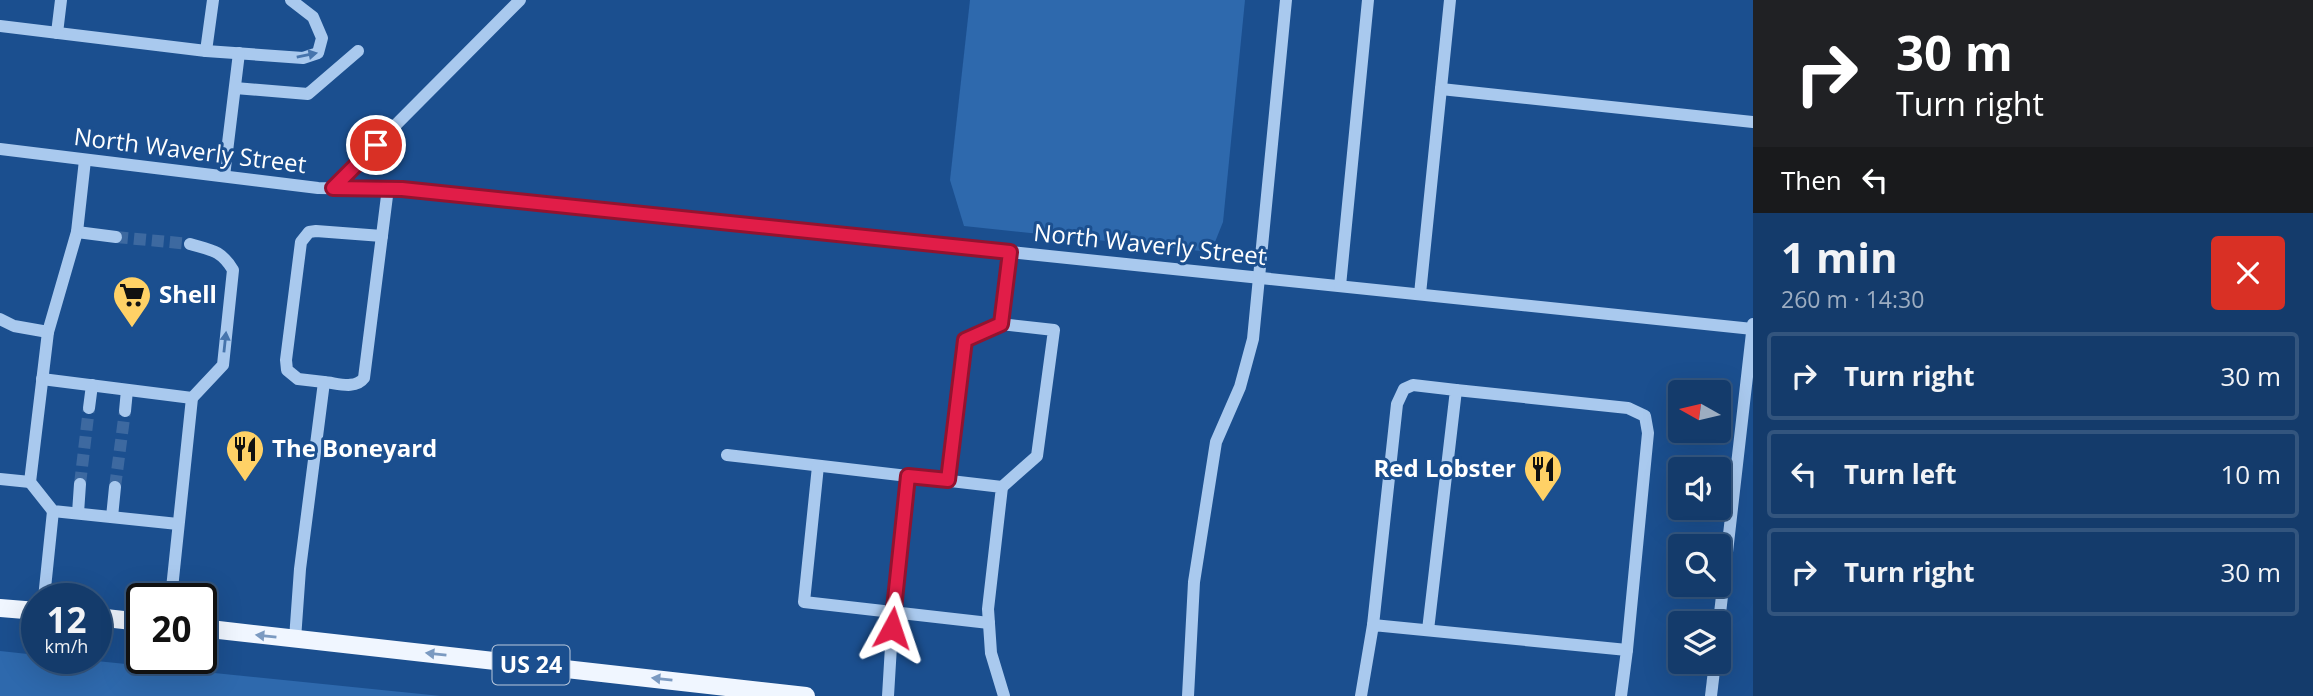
<!DOCTYPE html>
<meta charset="utf-8">
<style>
body{margin:0;font-family:"Open Sans",sans-serif;background:#1d4271;color:#f1f3f6;height:100vh;display:flex;flex-direction:column;font-size:26px;white-space:nowrap}
*{box-sizing:border-box;margin:0}
p{font-size:23px;color:#9dadc1}
.icon{flex:none;width:38px;height:38px;fill:none;stroke:currentColor;stroke-width:2;stroke-linecap:round;stroke-linejoin:round}
.map{position:relative;flex:1;overflow:hidden}
.side{display:flex;flex-direction:column;background:#143b6b;width:560px}
.side>*{flex:none}
.top-card{background:#202124;color:#fff;overflow:hidden}
.needle{width:46px;rotate:278deg}
.tools{position:absolute;left:1668px;top:380px;display:grid;gap:14px}
.tools a{display:grid;place-items:center;width:63px;height:63px;border-radius:7px;background:#143b6b;box-shadow:0 7px 28px #0002,0 0 0 2px #33557e;font-size:35px}
.speed{position:absolute;left:21px;top:583px;display:flex;gap:14px;font-size:35px;font-weight:700;text-align:center}
.speed>*{display:grid;place-content:center;width:91px;height:91px;border-radius:50%;background:#143b6b;box-shadow:0 7px 28px #0002,0 0 0 2px #33557e;line-height:1}
.speed small{font-size:18px;font-weight:400}
.speed .limit{border:4px solid #111;border-radius:10px;background:#fff;color:#111}
.pin{position:absolute;display:grid;place-items:center;width:60px;height:60px;color:#fff;margin:-30px;border:4px solid #fff;border-radius:50%;box-shadow:0 2px 7px #0007}
.me{position:absolute;width:77px;margin:-38px;rotate:5deg;stroke-linejoin:round;filter:drop-shadow(0 0 5px #0008)}
.turn{display:flex;align-items:center;gap:24px;height:147px;padding:0 28px;font-size:32px}
.turn .icon{width:91px;height:91px;stroke-width:2.5}
.turn b{display:block;font-size:49px;line-height:60px}
.then{display:flex;align-items:center;height:66px;padding:0 28px;background:#0003;gap:14px;font-size:26px}
.round{display:grid;place-items:center;flex:none;width:74px;height:74px;border-radius:7px;background:#1d4271}
.summary{display:flex;align-items:center;justify-content:space-between;height:119px;padding:0 28px}
h1{font-size:42px;font-weight:700;line-height:52px}
ul{padding:0;list-style:none}
li{display:flex;align-items:center;gap:21px;height:88px;margin:0 14px 10px;padding:0 14px;border:4px solid #33557e;border-radius:7px}
li div{flex:1}
li b{display:block;font-size:26px}
li em{font-style:normal}
main{display:flex;flex:1;min-height:0}
.map>svg:first-child{display:block}
.green{fill:#2e69ad}
.lines{fill:none;stroke-linecap:round;stroke-linejoin:round}
.minor-tunnel{stroke:#3d69a0;stroke-width:12;stroke-dasharray:12 6;stroke-linecap:butt}
.minor{stroke:#a9c9ee;stroke-width:12}
.major{stroke:#f0f6ff;stroke-width:18}
.oneway{fill:#4674ac}
.oneway2{fill:#7b9ac1}
.route-casing{stroke:#92132f;stroke-width:18}
.route{stroke:#e11d48;stroke-width:12}
.labels{text-anchor:middle;stroke-width:6;stroke-linejoin:round;paint-order:stroke}
.shield{fill:#1b4f8f;stroke:#bbcadd;stroke-width:2}
.shield-label{font-size:23px;font-weight:bold;fill:#fff}
.street-label{font-size:24px;fill:#fff;stroke:#1b4f8f}
.poi-label{font-size:24px;font-weight:bold;fill:#fff;stroke:#1b4f8f;text-anchor:start}
</style>
<main>
<div class="map">
<svg width="1753" height="696" viewBox="0 0 1753 696">
<rect width="100%" height="100%" fill="#1b4f8f"/>
<g class="green">
<path d="M970,0H1245L1223,222L1211,252L964,226L950,180Z"/>
<path d="M0,651L37,655V658H67L441,696H0Z"/>
</g>
<g class="lines">
<g class="minor-tunnel">
<path d="M116,237L190,244"/>
<path d="M80,484L89,408"/>
<path d="M115,487L125,411"/>
</g>
<g class="minor">
<path d="M0,26L206,51L213,0"/>
<path d="M57,33L61,0"/>
<path d="M206,51L303,58L318,53L322,38L313,17L291,0"/>
<path d="M235,88L308,94L358,51"/>
<path d="M1441,89L1753,122"/>
<path d="M0,149L318,188L402,189L1753,329"/>
<path d="M224,176L239,53"/>
<path d="M333,188L520,0"/>
<path d="M77,232L116,237"/>
<path d="M1340,286L1368,0"/>
<path d="M1420,294L1450,0"/>
<path d="M0,319L14,326L48,332L77,232L85,160"/>
<path d="M48,332L30,482L53,511L178,524"/>
<path d="M42,379L192,398"/>
<path d="M324,382L298,379L287,370L286,360L301,242L309,232L316,231L382,236"/>
<path d="M1456,390L1628,408L1645,416L1648,433L1627,650"/>
<path d="M89,408L92,385"/>
<path d="M125,411L127,390"/>
<path d="M727,455L1002,487L988,609L991,653L1004,696"/>
<path d="M818,466L804,602L989,623"/>
<path d="M0,479L30,482"/>
<path d="M948,480L965,340L1001,324"/>
<path d="M1002,487L1037,456L1054,330L1001,324L1011,252"/>
<path d="M78,513L80,484"/>
<path d="M112,517L115,487"/>
<path d="M44,598L53,511"/>
<path d="M171,598L192,398L223,365L233,270C221,250 211,250 190,244"/>
<path d="M1373,625L1397,404L1404,389L1413,385L1456,390L1428,630"/>
<path d="M1718,631L1753,324"/>
<path d="M295,639L300,569L324,382C337,383 355,390 364,378L388,188"/>
<path d="M888,696L893,613L908,476"/>
<path d="M1188,696L1194,582L1216,442L1240,387L1253,339L1286,0"/>
<path d="M1361,696L1373,625L1627,650L1621,696"/>
<path d="M1711,696L1715,662"/>
</g>
<g class="major">
<path d="M0,608L37,611"/>
<path d="M96,617L142,622"/>
<path d="M201,628L806,696"/>
</g>
</g>
<defs><path id="oneway-solid" d="M-6-.8H1V-3.2L6.5 0L1 3.2V.8H-6Z" transform="scale(1.75)"/></defs>
<g class="oneway">
<use href="#oneway-solid" transform="translate(307 55) rotate(-12)"/>
<use href="#oneway-solid" transform="translate(225 342) rotate(-84)"/>
</g>
<g class="oneway2">
<use href="#oneway-solid" transform="translate(266 636) rotate(-174)"/>
<use href="#oneway-solid" transform="translate(436 654) rotate(-174)"/>
<use href="#oneway-solid" transform="translate(662 679) rotate(-174)"/>
</g>
<g class="lines">
<defs>
<path id="route" d="M376,145L333,188L402,189L1010,252L1001,324L965,340L948,480L908,476L892,628"/>
</defs>
<use href="#route" class="route-casing"/>
<use href="#route" class="route"/>
</g>
<defs>
<symbol id="supermarket-pin" viewBox="-11 -11 22 30"><path d="M0 17L-7.5 6A9.5 9.5 0 1 1 7.5 6Z" fill="#ffd166" stroke="#1b4f8f"/><path d="M-6-5.5h2.5l.6 2H6L4.5 2H-2.5L-4.4-4H-6ZM-1.5 3.2a1.3 1.3 0 1 0 .1 0ZM3 3.2a1.3 1.3 0 1 0 .1 0Z" fill="#111"/></symbol>
<symbol id="restaurant-pin" viewBox="-11 -11 22 30"><path d="M0 17L-7.5 6A9.5 9.5 0 1 1 7.5 6Z" fill="#ffd166" stroke="#1b4f8f"/><path d="M-5-6h1v4h1v-4h1v4h1v-4h1v5L-1.5 .5V6h-2V.5L-5-1ZM5-6V6H3V1.5H1.5Q1.5-4 5-6Z" fill="#111"/></symbol>
</defs>
<g fill-rule="evenodd">
<use href="#supermarket-pin" x="110" y="273" width="44" height="60"/>
<use href="#restaurant-pin" x="223" y="427" width="44" height="60"/>
<use href="#restaurant-pin" x="1521" y="447" width="44" height="60"/>
</g>
<g class="labels">
<rect class="shield" x="492.5" y="645.5" width="77" height="39" rx="5"/>
<g class="shield-label">
<text x="531" y="673">US 24</text>
</g>
<g class="street-label">
<text transform="translate(190 151) rotate(7)" y="8">North Waverly Street</text>
<text transform="translate(1150 245) rotate(6)" y="8">North Waverly Street</text>
</g>
<g class="poi-label">
<text x="159" y="303">Shell</text>
<text x="272" y="457">The Boneyard</text>
<text x="1516" y="477" text-anchor="end">Red Lobster</text>
</g>
</g>
</svg>
<div class="tools">
<a><svg class="needle" viewBox="-14 -14 28 28"><path d="M0-13l5 13h-10z" fill="#e53935"/><path d="M0 13l5-13h-10z" fill="#9dadc1"/></svg></a>
<a><svg class="icon" aria-label="sound" viewBox="0 0 24 24"><path d="M4 9h4l5-4v14l-5-4H4zM17 9q2 3 0 6"/></svg></a>
<a><svg class="icon" aria-label="search" viewBox="0 0 24 24"><circle cx="10" cy="10" r="6"/><path d="M15 15l6 6"/></svg></a>
<a><svg class="icon" aria-label="layers" viewBox="0 0 24 24"><path d="M12 4l9 5-9 5-9-5zM3 14l9 5 9-5"/></svg></a>
</div>
<div class="speed"><div>12<small>km/h</small></div><div class="limit">20</div></div>
<div class="pin" style="left:376px;top:145px;background:#d93025"><svg class="icon" aria-label="arrive" viewBox="0 0 24 24"><path d="M6 21V4h12l-3 4 3 4H6"/></svg></div>
<svg class="me" style="left:892px;top:628px" viewBox="-20 -20 40 40"><path d="M0-17L14 15 0 8-14 15z" fill="#e11d48" stroke="#fff" stroke-width="4"/></svg>
</div>
<section class="side">
<div class="top-card">
<div class="turn"><svg class="icon" aria-label="right" viewBox="0 0 24 24"><path d="M7 20v-9h11M14 6l5 5-5 5"/></svg><div><b>30 m</b>Turn right</div></div>
<div class="then">Then<svg class="icon" aria-label="left" viewBox="0 0 24 24"><path d="M17 20v-9H6M10 6l-5 5 5 5"/></svg></div>
</div>
<div class="summary"><div><h1>1 min</h1><p>260 m · 14:30</p></div><a class="round" style="background:#d93025;color:#fff"><svg class="icon" aria-label="close" viewBox="0 0 24 24"><path d="M6 6l12 12M18 6L6 18"/></svg></a></div>
<ul>
<li><svg class="icon" aria-label="right" viewBox="0 0 24 24"><path d="M7 20v-9h11M14 6l5 5-5 5"/></svg><div><b>Turn right</b></div><em>30 m</em></li>
<li><svg class="icon" aria-label="left" viewBox="0 0 24 24"><path d="M17 20v-9H6M10 6l-5 5 5 5"/></svg><div><b>Turn left</b></div><em>10 m</em></li>
<li><svg class="icon" aria-label="right" viewBox="0 0 24 24"><path d="M7 20v-9h11M14 6l5 5-5 5"/></svg><div><b>Turn right</b></div><em>30 m</em></li>
</ul>
</section>
</main>
